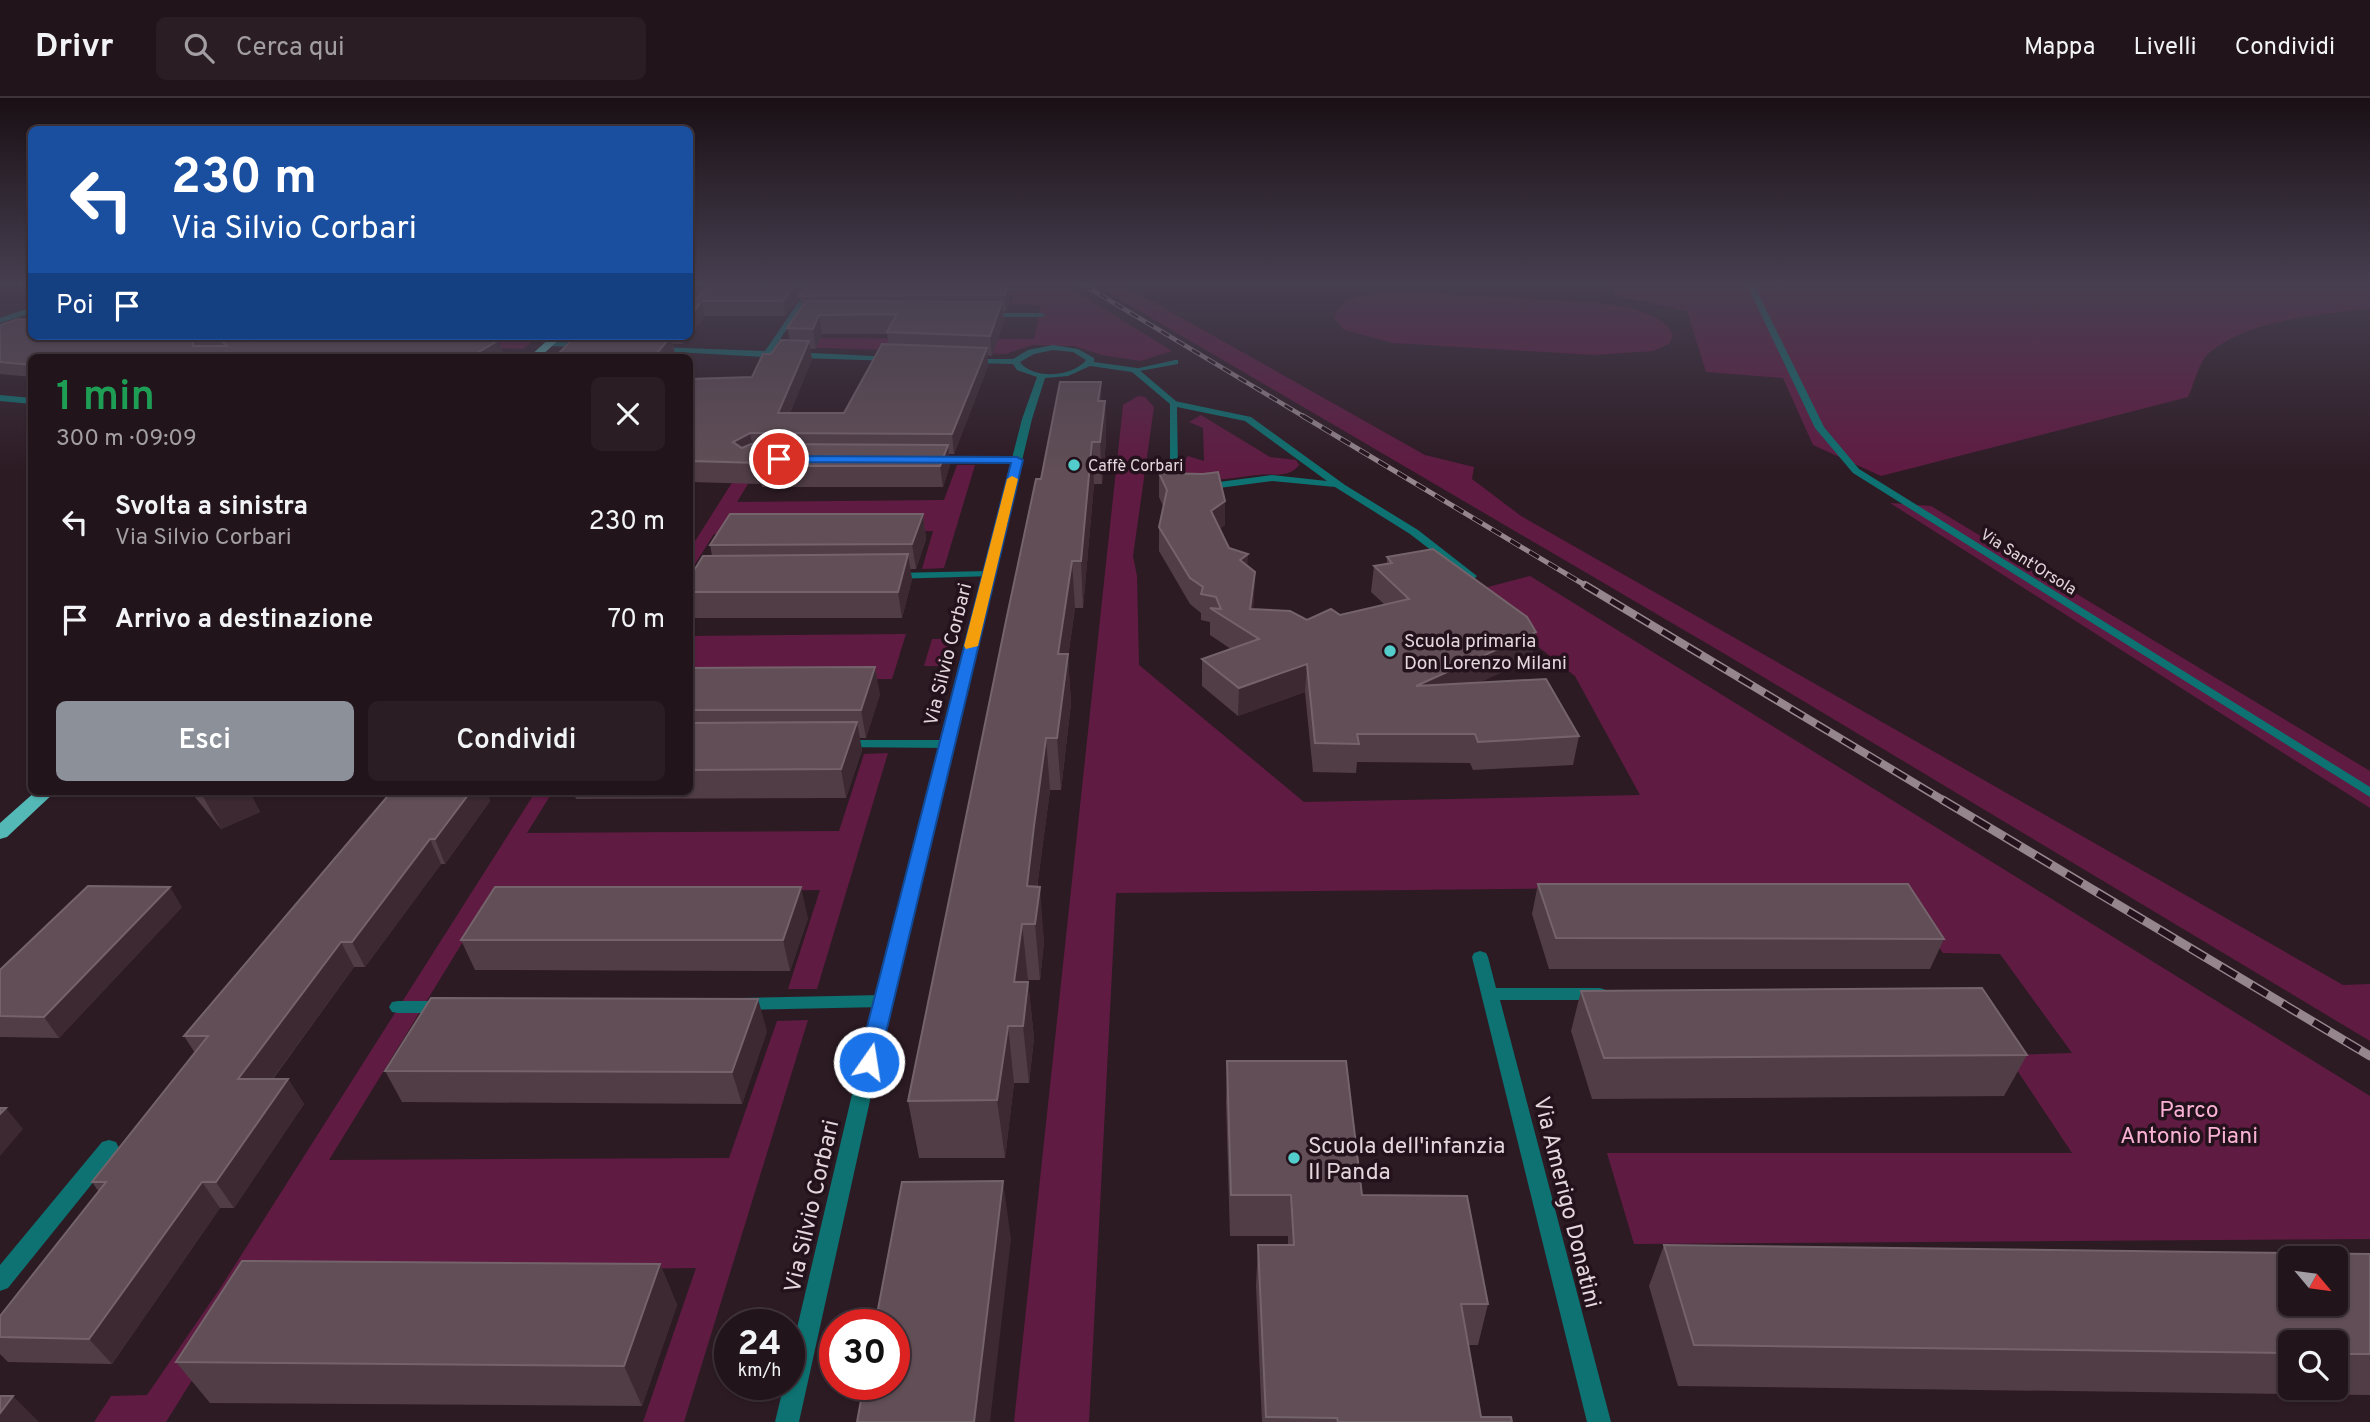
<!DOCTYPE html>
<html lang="it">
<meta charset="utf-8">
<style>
body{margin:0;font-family:Overpass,sans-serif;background:#2a1d24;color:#f1f3f6;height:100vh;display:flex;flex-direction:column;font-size:26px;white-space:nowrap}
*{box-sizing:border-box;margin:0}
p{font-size:23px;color:#a29ea3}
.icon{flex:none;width:38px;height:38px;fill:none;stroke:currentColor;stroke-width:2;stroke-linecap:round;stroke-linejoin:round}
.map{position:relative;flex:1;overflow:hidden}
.panel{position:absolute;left:28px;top:256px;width:665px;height:441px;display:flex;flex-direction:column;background:#22141b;border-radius:10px;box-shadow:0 2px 5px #0004,0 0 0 2px #3f333a}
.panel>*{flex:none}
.hud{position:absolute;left:28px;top:28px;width:665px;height:214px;border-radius:10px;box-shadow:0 2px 5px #0004,0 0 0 2px #3f333a;background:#1a4fa0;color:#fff;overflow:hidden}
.needle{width:46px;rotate:119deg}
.tools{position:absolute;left:2278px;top:1148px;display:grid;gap:14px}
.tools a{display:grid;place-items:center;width:70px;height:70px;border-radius:10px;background:#22141b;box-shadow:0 2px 5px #0004,0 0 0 2px #3f333a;font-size:35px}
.speed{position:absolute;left:714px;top:1211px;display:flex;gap:14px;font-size:35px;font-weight:700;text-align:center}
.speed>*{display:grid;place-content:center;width:91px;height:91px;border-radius:50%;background:#22141b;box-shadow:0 2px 5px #0004,0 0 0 2px #3f333a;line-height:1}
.speed small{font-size:18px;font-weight:400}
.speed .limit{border:10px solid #d22;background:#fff;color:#111}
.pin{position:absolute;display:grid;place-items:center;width:60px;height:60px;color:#fff;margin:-30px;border:4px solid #fff;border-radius:50%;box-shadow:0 2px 7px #0007}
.me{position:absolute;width:77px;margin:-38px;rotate:13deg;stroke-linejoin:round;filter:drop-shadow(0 0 5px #0008)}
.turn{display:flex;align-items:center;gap:24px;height:147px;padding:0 28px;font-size:32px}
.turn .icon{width:91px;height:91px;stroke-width:2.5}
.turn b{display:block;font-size:49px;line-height:60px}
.then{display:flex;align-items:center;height:66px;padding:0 28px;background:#0003;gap:14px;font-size:26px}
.round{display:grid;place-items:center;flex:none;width:74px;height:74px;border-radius:10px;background:#2a1d24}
.overview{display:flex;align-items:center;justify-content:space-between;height:119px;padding:0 28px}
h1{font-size:42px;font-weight:600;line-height:52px;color:#1e9e55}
.button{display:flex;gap:14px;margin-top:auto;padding:14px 28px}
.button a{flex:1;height:80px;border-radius:10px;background:#8c9099;color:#fff;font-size:28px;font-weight:600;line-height:80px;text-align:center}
.button a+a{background:#2a1d24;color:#f1f3f6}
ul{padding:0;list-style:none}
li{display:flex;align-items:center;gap:21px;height:98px;padding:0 28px}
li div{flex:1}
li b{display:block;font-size:26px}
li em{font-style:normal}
header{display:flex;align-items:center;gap:42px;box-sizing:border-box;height:98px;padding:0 35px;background:#22141b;border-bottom:2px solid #3f333a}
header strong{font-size:33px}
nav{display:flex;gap:38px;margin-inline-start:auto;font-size:24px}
.search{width:490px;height:63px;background:#2a1d24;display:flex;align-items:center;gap:18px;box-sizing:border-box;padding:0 24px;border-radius:10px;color:#a29ea3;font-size:26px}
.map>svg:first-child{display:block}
.green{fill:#601b42}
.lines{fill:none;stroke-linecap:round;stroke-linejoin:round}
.service{fill:#0d7271;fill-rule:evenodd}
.minor{fill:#0d7271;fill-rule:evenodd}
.tertiary{fill:#0d7271;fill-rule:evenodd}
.primary{fill:#53b8b6;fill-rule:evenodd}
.rail-far3-casing{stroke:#95868d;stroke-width:4.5}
.rail-far2-casing{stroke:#95868d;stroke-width:5}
.rail-far1-casing{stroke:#95868d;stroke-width:8}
.rail-casing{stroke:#95868d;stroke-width:9}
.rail-far3{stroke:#23121b;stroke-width:2.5;stroke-dasharray:9;stroke-linecap:butt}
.rail-far2{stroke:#23121b;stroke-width:3.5;stroke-dasharray:11;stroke-linecap:butt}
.rail-far1{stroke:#23121b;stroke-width:5;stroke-dasharray:15;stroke-linecap:butt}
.rail{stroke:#23121b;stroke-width:6;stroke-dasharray:18;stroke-linecap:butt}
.wall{fill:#513d46;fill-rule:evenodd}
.shaded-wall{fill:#3c2932}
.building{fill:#614e56;stroke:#75636b;stroke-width:2;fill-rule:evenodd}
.route{fill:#1a73e8;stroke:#114b97;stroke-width:2}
.slow{fill:#f59e0b}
.poi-dot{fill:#53cdcb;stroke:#23121b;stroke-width:2.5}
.labels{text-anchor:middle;stroke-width:7;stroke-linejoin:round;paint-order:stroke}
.far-poi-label{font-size:16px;fill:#e3d6dc;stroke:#23121b;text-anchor:start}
.far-street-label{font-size:16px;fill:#e3d6dc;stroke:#23121b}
.poi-label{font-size:19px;fill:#e3d6dc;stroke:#23121b;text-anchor:start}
.street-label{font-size:19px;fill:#e3d6dc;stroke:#23121b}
.near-park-label{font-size:23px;fill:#f9b2d4;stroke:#23121b}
.near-poi-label{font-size:23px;fill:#e3d6dc;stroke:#23121b;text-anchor:start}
.near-street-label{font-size:23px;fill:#e3d6dc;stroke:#23121b}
</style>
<header>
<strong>Drivr</strong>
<div class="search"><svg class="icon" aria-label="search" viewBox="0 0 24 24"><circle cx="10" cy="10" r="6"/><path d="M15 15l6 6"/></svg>Cerca qui</div>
<nav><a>Mappa</a><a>Livelli</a><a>Condividi</a></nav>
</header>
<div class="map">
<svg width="2370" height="1324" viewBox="0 0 2370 1324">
<rect width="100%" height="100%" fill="#2d1b24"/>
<g class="green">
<path d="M973,187H1065L1172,253L1141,263L1102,257L1074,248L1033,247L1005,256L796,249L802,240L1034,241L1041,207L1011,206L1013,198L827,197Z"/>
<path d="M1095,187H1123L1425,357L1474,369L1472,381L1521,418L2343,887L2370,886V943L1730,559Z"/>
<path d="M1614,187H2370V210C2318,218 2251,220 2209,255C2199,263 2194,287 2188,299L1881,378L1813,347L1783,280L1706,274L1687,213L1614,197Z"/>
<path d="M1409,194L1595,205L1632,210L1655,219L1668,228L1673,237L1669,246L1653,253L1594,257L1393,245L1344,232L1334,220C1343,192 1384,195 1409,194Z"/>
<path d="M232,238H539L523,251Z"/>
<path d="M1138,298L1145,299L1154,309L1133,458L1137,478L1139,567L1304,704L1640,697L1575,578L1469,494L1530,478L2370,998V1141L1634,1146L1607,1055H2072L2007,957L2072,955L2000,856L1943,855L1895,787L1116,795L1089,1324H1014L1123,307Z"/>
<path d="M1201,317L1270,359L1296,362L1299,367C1288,381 1274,375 1258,377C1231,379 1209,388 1183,373L1181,366L1188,358L1204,363L1203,330L1189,324Z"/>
<path d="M773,320L783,328L737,404L944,402L957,367H975L944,470L922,471L933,433L714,436L690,474V451Z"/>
<path d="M1890,405L1931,408L2370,673V710Z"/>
<path d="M906,536L892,581L690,582V538Z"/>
<path d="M932,541H951L943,568H924Z"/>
<path d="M888,655L817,891H788L820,792L491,798L329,1062L729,1060L777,923L808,922L684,1324H643L696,1170L259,1175L166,1324H94L111,1298L147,1297L221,1189L536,693H553L527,735L839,733L864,656Z"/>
</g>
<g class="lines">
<g class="service">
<path d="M1175,262H1178V266L1134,274L1130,272Z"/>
<path d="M1170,302L1251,319L1345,387L1418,432L1477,478L1475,480H1467L1410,436L1335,389L1272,383L1219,390L1170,379ZM1177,309L1245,323L1327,383L1272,377L1219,384L1178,375Z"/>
<path d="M928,359H1017L1022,362L1017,365L931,364L928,363Z"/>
<path d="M989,473L993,474V478L892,481L886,478L892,475Z"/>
<path d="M843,642H946L953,646L946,650L838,649L836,646Z"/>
<path d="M883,897L889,898L892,903L889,908L883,909L740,912L734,911L731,906L734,901L740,900Z"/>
<path d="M398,903H444L450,904L453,909L450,914L444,915H398L392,914L389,909L392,904Z"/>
</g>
<g class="minor">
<path d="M810,187H817L772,253L893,259H896V263L766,259L658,253L654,251L658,249L765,253Z"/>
<path d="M1747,187H1754L1824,329L1859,371L2370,689V699L1853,375L1815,330Z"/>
<path d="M981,215H1042L1046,217L1042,219H981Z"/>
<path d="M549,244L585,245L589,247L585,249L546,248L545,246Z"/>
<path d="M1053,247L1078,251L1094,260V264L1137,270L1177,304L1170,306L1132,274L1090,268L1068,278L1045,280L1032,321L892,903L799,1324H775L784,1286H789V1264L874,903L1022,321L1037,279L1017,272L1013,266L969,265L965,263L969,261H1013L1028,252ZM1053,252L1073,254L1086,262C1073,279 1033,282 1020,264L1034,256Z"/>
<path d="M0,297L32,300V306L0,303Z"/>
<path d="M1480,853L1486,855L1488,859L1496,890H1600L1606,892L1609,896L1606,900L1600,902H1500L1611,1324H1587L1472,859L1474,855Z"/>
<path d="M109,1042L116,1044L119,1050L116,1056L8,1190L0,1193V1167L102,1044Z"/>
</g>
<path class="tertiary" d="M29,210H32V215L0,225V220Z"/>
<g class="primary">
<path d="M552,238H563L540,259H529Z"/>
<path d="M36,693H56L7,739L0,741V725Z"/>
</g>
<defs>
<path id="rail-far3" d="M1084,187L1306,320"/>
<path id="rail-far2" d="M1303,318L1588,489"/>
<path id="rail-far1" d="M1585,487L1946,704"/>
<path id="rail" d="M1943,702L2370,958"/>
</defs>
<use href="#rail-far3" class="rail-far3-casing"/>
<use href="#rail-far2" class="rail-far2-casing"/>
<use href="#rail-far1" class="rail-far1-casing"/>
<use href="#rail" class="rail-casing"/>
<use href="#rail-far3" class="rail-far3"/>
<use href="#rail-far2" class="rail-far2"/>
<use href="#rail-far1" class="rail-far1"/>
<use href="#rail" class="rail"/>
</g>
<g class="wall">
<path d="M690,187H1009L1010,201L1006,213H1003L1004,223L992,258L987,257L988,268L954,356H949L950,367L943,389H762L761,386L690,384V281L752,279L771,256L790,243L787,230L802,210L800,199L785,218H705L683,246H673L675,256L576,238H690ZM708,187L700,197L698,189ZM822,236H887L889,246L844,315H790L812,261L810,251H816Z"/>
<path d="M0,227L499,242L503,255L496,259H32V279L0,276Z"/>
<path d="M1101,284V303H1105L1106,343L1102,386H1094L1083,510H1075L1068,559L1071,605L1061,692H1050L1038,782V788L1044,844L1040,882H1028V884L1034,940L1029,985H1014L1005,1060H919L908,1003L1041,381Z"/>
<path d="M1159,375L1225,403V427L1219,431L1229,450L1255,474L1253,512L1307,522L1340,517L1384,506L1371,494L1374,468L1387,466V459L1536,534L1531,561L1480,584L1579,638L1573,667L1473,672L1470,665L1357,664L1356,675L1313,674L1305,594L1238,618L1202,588V561L1231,551L1210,537V524L1201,522V515L1190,506L1159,453V429L1163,408L1159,399Z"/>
<path d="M923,416L926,441L916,471H910L912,481L902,520H690V479L712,458L710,447Z"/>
<path d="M690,570L880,596L866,640H859L862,652L846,700L576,701L573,693H690Z"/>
<path d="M190,693H249L260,714L221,731Z"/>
<path d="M392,693H486L490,703L445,766H441L365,869H354L273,981H288L304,1006L234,1110H220L112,1266L8,1264L0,1256V1218L99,1094L92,1084L195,955L184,938Z"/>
<path d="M1538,786L1944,841L1930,871H1549L1532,816Z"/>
<path d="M182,809L59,940L0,939V872Z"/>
<path d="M808,820L790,873L475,872L461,842Z"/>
<path d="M1581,893L2027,957L2004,998L1592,1001L1571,933Z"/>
<path d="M767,933L742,1006L402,1004L385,973Z"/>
<path d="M1227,963L1362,1097L1488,1206L1478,1247H1468L1481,1319L1512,1324H1262L1256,1188L1258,1147H1288V1138H1230L1226,1004Z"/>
<path d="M1664,1147L2370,1156V1297L1678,1288L1649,1188ZM2291,1244H2336V1290H2291Z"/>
<path d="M660,1166L677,1207L642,1308L210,1305L176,1264Z"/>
</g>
<g class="shaded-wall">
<path d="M690,187H713L698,189L700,199L690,211Z"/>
<path d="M795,187H808L785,218L783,203Z"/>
<path d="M1009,187L1010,201L1006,213L1005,197Z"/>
<path d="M702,203L705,218L683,246L681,238H690V218Z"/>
<path d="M1002,204L1004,223L992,258L990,238Z"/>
<path d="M819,217L822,236L816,251L813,231Z"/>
<path d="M671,238L675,256L673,259H654Z"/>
<path d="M499,242L503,255L496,259H470Z"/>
<path d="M809,243L812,261L782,334L778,315Z"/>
<path d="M987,250L988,268L954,356L952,336Z"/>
<path d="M1101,284L1102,323L1098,303Z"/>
<path d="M1105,303L1106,343L1102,386L1100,344Z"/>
<path d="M750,335L754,355L738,364L733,344Z"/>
<path d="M1092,344L1094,386L1083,510L1081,463Z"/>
<path d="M948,347L950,367L943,389L940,368Z"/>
<path d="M1225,403V427L1211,437V413Z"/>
<path d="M923,416L926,441L916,471L912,446Z"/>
<path d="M908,456L912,481L902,520L898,494Z"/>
<path d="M1248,456L1247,482L1240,462Z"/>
<path d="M1072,463L1075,510L1068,559L1071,605L1061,692L1057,640L1058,556Z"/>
<path d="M1255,474L1254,500L1249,538L1250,511Z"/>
<path d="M1536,534L1531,561L1413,615L1416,588Z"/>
<path d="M1307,566L1305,594L1238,618L1239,590Z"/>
<path d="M875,569L880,596L866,640L861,612Z"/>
<path d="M857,624L862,652L846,700L841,671Z"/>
<path d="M1046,640L1050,692L1038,782L1034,826L1027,788L1034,728Z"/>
<path d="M200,693H249L260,714L221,731Z"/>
<path d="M463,693H486L490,703L445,766L435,741Z"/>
<path d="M430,741L441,766L365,869L352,844Z"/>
<path d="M170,789L182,809L59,940L44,919Z"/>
<path d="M801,789L808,820L790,873L783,842Z"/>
<path d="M1040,789L1044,844L1040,882L1035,826Z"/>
<path d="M1022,826L1028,882L1022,928L1014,884Z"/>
<path d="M341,844L354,869L254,1006L238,981Z"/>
<path d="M1028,884L1034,940L1029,985L1023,928Z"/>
<path d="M758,901L767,933L742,1006L732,974Z"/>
<path d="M1008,928L1014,985L1005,1060L997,1002Z"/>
<path d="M288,981L304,1006L234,1110L216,1084Z"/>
<path d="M6,1010L23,1031L0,1058V1016Z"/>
<path d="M1003,1083L1011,1141L990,1324H974Z"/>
<path d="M202,1084L220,1110L112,1266L89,1241Z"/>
<path d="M660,1166L677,1207L642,1308L624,1268Z"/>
<path d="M13,1298L39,1324H0V1315Z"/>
</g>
<g class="building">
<path d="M708,187H795L783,203H702L690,218V205H693Z"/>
<path d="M808,187H1008L1005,197L799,198Z"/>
<path d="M806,203L1002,204L990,238L887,234L897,216L819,217L813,231L787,230Z"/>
<path d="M18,221L32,222V238H398L499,242L470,259H32V267L0,264V227ZM193,241L221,242L227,248H193Z"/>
<path d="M576,238H671L654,259H555Z"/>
<path d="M781,242L809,243L778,315H844L882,246L987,250L952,336L750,335L733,344L742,350L751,346L948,347L940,368H758L760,365L690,363V281L752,279L763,256H771Z"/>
<path d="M1060,284H1101L1098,303H1105L1100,344H1092L1081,463H1072L1058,556H1068L1057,640H1046L1034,728L1027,788L1040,789L1035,826H1022L1014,884H1028L1023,928H1008L997,1002L908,1003L1007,518L1036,381H1041Z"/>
<path d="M1218,374L1225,403L1211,413L1229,450L1248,456L1240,462L1255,474L1250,511L1290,513L1307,522L1331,511L1340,517L1409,501L1374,468L1392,465L1387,459L1433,451L1527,519L1536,534L1416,588L1546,581L1579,638L1478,644L1475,636H1357L1359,646L1315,645L1307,566L1239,590L1202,561L1259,541L1210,510L1221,511L1216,499L1201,496L1203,489L1190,480L1159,429L1167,392L1159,375L1203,376Z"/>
<path d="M730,416H923L912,446L710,447Z"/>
<path d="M908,456L898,494H690V479L703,458Z"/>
<path d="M875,569L861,612H690V570Z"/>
<path d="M857,624L841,671L690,672V625Z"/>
<path d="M392,693H471L435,741H430L352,844H341L238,981H288L216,1084H202L89,1241L0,1239V1218L106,1084H92L208,938H184Z"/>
<path d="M1538,786H1908L1944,841L1556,840Z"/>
<path d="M88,788L170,789L44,919L0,918V872Z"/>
<path d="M495,789H801L783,842H461Z"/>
<path d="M1982,890L2027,957L1604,960L1581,893Z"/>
<path d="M431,900L758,901L732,974L385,973Z"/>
<path d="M1227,963H1346L1362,1097L1467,1098L1488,1206H1461L1481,1319H1511L1512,1324H1338L1337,1320L1266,1319L1258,1147H1294L1291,1097H1231Z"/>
<path d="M0,1010H6L0,1016Z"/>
<path d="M1003,1083L974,1324H857L864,1286H894V1227H875L902,1084Z"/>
<path d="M1664,1147L2370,1156V1256H2336V1244H2291V1255L1694,1247ZM2291,1160H2336V1206H2291Z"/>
<path d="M242,1163L660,1166L624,1268L176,1264Z"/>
<path d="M0,1298H13L0,1315Z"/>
</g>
<linearGradient id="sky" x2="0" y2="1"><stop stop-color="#190f14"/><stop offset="0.5" stop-color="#463f50"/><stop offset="1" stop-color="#463f50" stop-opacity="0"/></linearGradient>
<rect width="2370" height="372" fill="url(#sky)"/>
<path class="route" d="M776,358L1017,359L1023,362L879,964L876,970H861L858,964L1011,365L779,364L776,363Z"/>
<path class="slow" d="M1012,378L1018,381L978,548L966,551L964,548L1007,381Z"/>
<g class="poi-dot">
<circle cx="1074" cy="367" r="7"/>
<circle cx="1390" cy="553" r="7"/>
<circle cx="1294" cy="1060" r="7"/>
</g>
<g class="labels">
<g class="far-poi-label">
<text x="1088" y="373">Caffè Corbari</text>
</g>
<g class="far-street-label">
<text transform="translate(2029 463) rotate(32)" y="6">Via Sant'Orsola</text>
</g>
<g class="poi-label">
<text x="1404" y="549">Scuola primaria<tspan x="1404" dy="22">Don Lorenzo Milani</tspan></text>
</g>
<g class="street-label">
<text transform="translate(947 556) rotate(-76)" y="7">Via Silvio Corbari</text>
</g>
<g class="near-park-label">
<text x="2189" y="1019">Parco<tspan x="2189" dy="26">Antonio Piani</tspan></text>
</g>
<g class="near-poi-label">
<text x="1308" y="1055">Scuola dell'infanzia<tspan x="1308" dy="26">Il Panda</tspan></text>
</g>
<g class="near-street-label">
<text transform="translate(1568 1104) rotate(76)" y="8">Via Amerigo Donatini</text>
<text transform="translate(811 1108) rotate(-77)" y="8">Via Silvio Corbari</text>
</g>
</g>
</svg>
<div class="tools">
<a><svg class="needle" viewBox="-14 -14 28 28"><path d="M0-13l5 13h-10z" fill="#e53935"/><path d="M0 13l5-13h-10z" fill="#a29ea3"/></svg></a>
<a><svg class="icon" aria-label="search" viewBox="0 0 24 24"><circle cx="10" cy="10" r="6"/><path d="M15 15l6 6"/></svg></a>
</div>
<div class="speed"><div>24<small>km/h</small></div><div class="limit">30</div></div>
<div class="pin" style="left:779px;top:361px;background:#d93025"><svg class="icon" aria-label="arrive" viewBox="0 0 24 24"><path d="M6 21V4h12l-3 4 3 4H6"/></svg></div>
<svg class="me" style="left:869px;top:964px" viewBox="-20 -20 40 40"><circle r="17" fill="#1a73e8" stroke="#fff" stroke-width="3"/><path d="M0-11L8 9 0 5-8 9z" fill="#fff"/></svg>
<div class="hud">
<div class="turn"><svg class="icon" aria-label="left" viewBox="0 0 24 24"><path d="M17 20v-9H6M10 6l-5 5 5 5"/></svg><div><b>230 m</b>Via Silvio Corbari</div></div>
<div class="then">Poi<svg class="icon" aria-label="arrive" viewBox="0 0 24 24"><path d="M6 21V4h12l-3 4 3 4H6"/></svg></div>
</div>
<section class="panel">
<div class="overview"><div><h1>1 min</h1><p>300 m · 09:09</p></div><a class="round"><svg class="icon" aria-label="close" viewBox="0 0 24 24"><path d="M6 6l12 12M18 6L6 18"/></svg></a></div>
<ul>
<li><svg class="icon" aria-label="left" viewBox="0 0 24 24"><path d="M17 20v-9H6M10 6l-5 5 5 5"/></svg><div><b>Svolta a sinistra</b><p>Via Silvio Corbari</p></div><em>230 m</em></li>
<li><svg class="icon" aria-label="arrive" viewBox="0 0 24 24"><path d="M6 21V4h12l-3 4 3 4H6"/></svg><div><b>Arrivo a destinazione</b></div><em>70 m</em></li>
</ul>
<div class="button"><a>Esci</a><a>Condividi</a></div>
</section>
</div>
